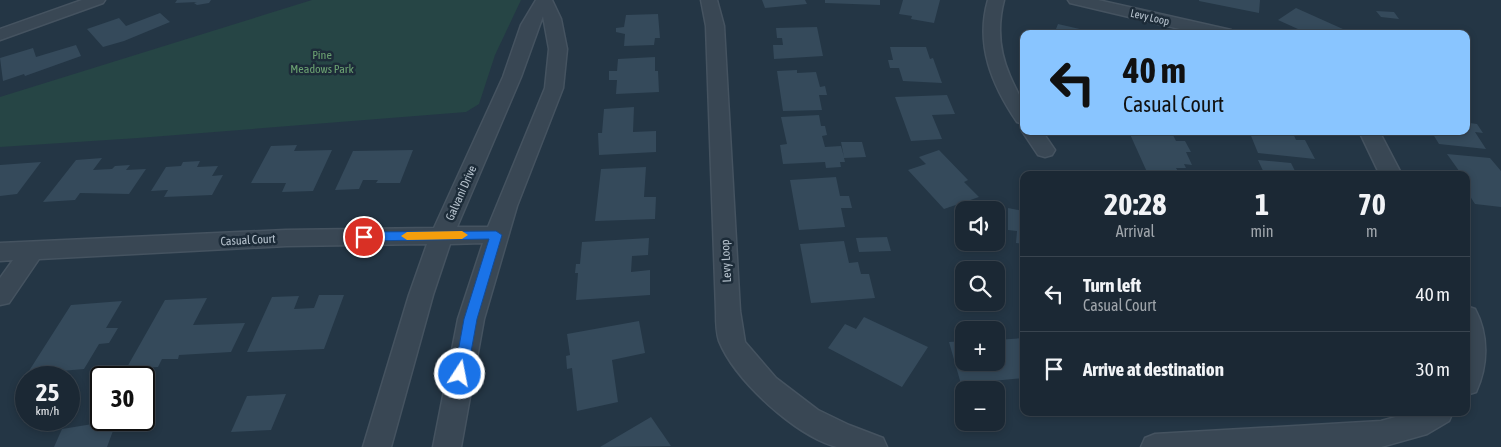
<!DOCTYPE html>
<meta charset="utf-8">
<style>
body{margin:0;font-family:"Asap Condensed",sans-serif;background:#283440;color:#f1f3f6;height:100vh;display:flex;flex-direction:column;font-size:19px;white-space:nowrap}
*{box-sizing:border-box;margin:0}
p{font-size:16px;color:#a0a6ac}
.icon{flex:none;width:28px;height:28px;fill:none;stroke:currentColor;stroke-width:2;stroke-linecap:round;stroke-linejoin:round}
.map{position:relative;flex:1;overflow:hidden}
.details{position:absolute;left:1020px;top:171px;width:450px;height:245px;display:flex;flex-direction:column;background:#1b2834;border-radius:10px;box-shadow:0 2px 8px #0003,0 0 0 1px #39444f}
.details>*{flex:none}
.guide{position:absolute;left:1020px;top:30px;width:450px;height:105px;border-radius:10px;box-shadow:0 2px 8px #0003,0 0 0 1px #39444f;background:#89c5ff;color:#111;overflow:hidden}
.tools{position:absolute;left:955px;top:201px;display:grid;gap:10px}
.tools a{display:grid;place-items:center;width:50px;height:50px;border-radius:10px;background:#1b2834;box-shadow:0 2px 8px #0003,0 0 0 1px #39444f;font-size:25px}
.speed{position:absolute;left:15px;top:366px;display:flex;gap:10px;font-size:25px;font-weight:700;text-align:center}
.speed>*{display:grid;place-content:center;width:65px;height:65px;border-radius:50%;background:#1b2834;box-shadow:0 2px 8px #0003,0 0 0 1px #39444f;line-height:1}
.speed small{font-size:12px;font-weight:400}
.speed .limit{border:2px solid #111;border-radius:8px;background:#fff;color:#111}
.pin{position:absolute;display:grid;place-items:center;width:42px;height:42px;color:#fff;margin:-21px;border:2px solid #fff;border-radius:50%;box-shadow:0 1px 5px #0007}
.me{position:absolute;width:55px;margin:-28px;rotate:11deg;stroke-linejoin:round;filter:drop-shadow(0 0 4px #0008)}
.turn{display:flex;align-items:center;gap:18px;height:105px;padding:0 20px;font-size:22px}
.turn .icon{width:65px;height:65px;stroke-width:2.5}
.turn b{display:block;font-size:35px;line-height:42px}
.eta{display:flex;justify-content:space-evenly;align-items:center;height:85px;text-align:center}
.eta b{font-size:30px;font-weight:700;line-height:35px}
ul{padding:0;list-style:none}
li{display:flex;align-items:center;gap:15px;height:75px;padding:0 20px;border-top:1px solid #39444f}
li div{flex:1}
li b{display:block;font-size:19px}
li em{font-style:normal}
.map>svg:first-child{display:block}
.green{fill:#264545}
.building{fill:#354a5b}
.lines{fill:none;stroke-linecap:round;stroke-linejoin:round}
.minor-casing{stroke:#455360;stroke-width:3}
.minor{fill:#394754;fill-rule:evenodd}
.route{fill:#1a73e8;stroke:#114b97}
.slow{fill:#f59e0b}
.labels{text-anchor:middle;stroke-width:5;stroke-linejoin:round;paint-order:stroke}
.far-street-label{font-size:11px;fill:#b6c2cd;stroke:#1d2c39}
.park-label{font-size:12px;fill:#6ba171;stroke:#1d2c39}
.street-label{font-size:12px;fill:#b6c2cd;stroke:#1d2c39}
</style>
<div class="map">
<svg width="1501" height="447" viewBox="0 0 1501 447">
<rect width="100%" height="100%" fill="#243645"/>
<path class="green" d="M312,0H521L495,55L479,104L466,112L138,138L0,147V97Z"/>
<g class="building">
<path d="M177,0H211L209,3L197,5L194,3L197,2L175,3Z"/>
<path d="M762,0H805L807,4L765,8Z"/>
<path d="M825,0H880V5L825,3Z"/>
<path d="M903,0H940L934,23L911,19L912,16L899,14Z"/>
<path d="M1199,0H1260L1259,13L1199,1Z"/>
<path d="M1296,8L1354,34H1309L1278,20Z"/>
<path d="M1376,11L1394,12L1399,19L1381,17Z"/>
<path d="M160,13L170,22L124,41L103,47L87,29L119,18L126,26Z"/>
<path d="M658,14L660,38H655L654,45L624,46L625,34L616,32V28L624,27L626,15Z"/>
<path d="M1058,24L1097,33L1096,34H1054Z"/>
<path d="M817,27L823,56L774,59L773,45H783L782,38H777L776,28Z"/>
<path d="M76,45L81,56L25,76L24,74L3,81L0,58L33,48L36,57Z"/>
<path d="M890,47H926L930,59L933,58L942,83L903,81L899,68H890L888,60H893Z"/>
<path d="M655,57V71H658L659,92L616,94L617,80H609V71H617L618,59Z"/>
<path d="M797,70V73L816,72L820,87L825,86L827,95H819L822,110L783,111L777,71Z"/>
<path d="M947,95L955,114L932,115L942,139L911,141L895,97Z"/>
<path d="M634,107L633,132L656,131V152L599,155L598,133H602L604,109Z"/>
<path d="M819,115L821,126H825L827,135L822,136L825,147L841,146L844,157L841,142H862L866,157L844,158L845,162H840L841,167L826,168L825,162L783,164L780,145L787,144L781,117Z"/>
<path d="M1466,118L1470,123L1477,124L1483,133L1475,132L1486,149L1439,144L1431,131H1466Z"/>
<path d="M1249,131H1292L1296,140H1305L1315,159L1258,153Z"/>
<path d="M1129,132L1172,133L1176,141H1185L1191,152H1186L1192,165L1184,164L1186,168H1176L1179,173L1147,172Z"/>
<path d="M297,145L294,151L332,150L313,191L282,192L286,183H251L271,146Z"/>
<path d="M413,150L400,183H376L378,180H363L359,189L335,190L353,151Z"/>
<path d="M939,150L968,180L964,182L979,197L944,209L908,170L926,164L919,157Z"/>
<path d="M1447,154L1490,158L1501,171V207L1475,204L1466,190V183L1469,184L1466,175H1462Z"/>
<path d="M102,158L93,170L112,169L115,166L130,165L126,170L146,169L129,194L80,193L75,200L43,202L76,160Z"/>
<path d="M1258,160L1291,163L1297,175H1265Z"/>
<path d="M200,161L197,167L218,166L212,176L223,175L212,195L164,197L168,190L151,191L166,167L181,166L183,162Z"/>
<path d="M41,162L17,194L0,196V165Z"/>
<path d="M646,167L644,197H656L655,219L595,221L601,169Z"/>
<path d="M836,177L840,196H849L852,208H841L845,227L799,230L790,180Z"/>
<path d="M1008,208L1024,211V244L1016,243L1017,231L1008,230Z"/>
<path d="M887,237L891,251L859,252L856,238Z"/>
<path d="M649,238L648,255L632,256L631,272L650,270V295L576,300L578,273H575L576,264H580L582,242Z"/>
<path d="M844,241L849,263L858,262L861,274H869L875,298L811,303L800,244Z"/>
<path d="M319,295H344L324,349L247,352L272,297L299,296L294,309L314,308Z"/>
<path d="M207,298L193,325L245,323L231,352L179,355L178,359H162L158,367L126,369L165,300Z"/>
<path d="M122,301L106,328H118L109,343L99,344L84,369L27,374L71,305Z"/>
<path d="M864,317L928,347L902,387L828,348L845,324L856,329Z"/>
<path d="M639,321L645,353L612,360L618,402L577,411L572,368L567,369L566,356L570,355L567,334Z"/>
<path d="M1024,338V378L961,384L949,342L964,341V362H996V340Z"/>
<path d="M286,394L271,430L231,432L247,396Z"/>
<path d="M651,417L671,446L600,447Z"/>
<path d="M117,420L107,447H54L62,429Z"/>
</g>
<g class="lines">
<defs>
<g id="minor">
<path d="M82,0H105L103,3L0,40V29Z"/>
<path d="M536,0H552L561,19L567,49L563,88L517,206L484,319L461,447H433L458,319L483,243L450,244L433,295L391,447H363L409,295L427,244L286,246L39,259L9,303L0,305V278L13,260L0,261V243L286,230L434,228L503,77L521,25ZM543,16L549,49L545,88L488,227H457L521,77Z"/>
<path d="M701,0H717L724,26L740,311L745,342L776,378L818,410L849,425L883,438L887,447C872,447 852,447 837,447C796,436 735,381 719,341C716,332 716,321 716,311L706,26Z"/>
<path d="M988,0H1004C997,27 999,51 1010,76C1020,99 1024,98 1024,124L1017,122C992,85 975,45 988,0Z"/>
<path d="M1068,0H1098L1231,30L1233,34H1201L1070,3Z"/>
<path d="M1024,128V131H1042L1055,150L1052,155L1045,157L1038,155L1022,131Z"/>
<path d="M1359,131H1379L1402,175H1380Z"/>
<path d="M1466,306L1475,309C1489,335 1488,366 1476,392L1466,395Z"/>
<path d="M1414,412H1453L1449,421L1427,434L1381,447H1141L1145,438L1155,434L1381,421Z"/>
</g>
</defs>
<use href="#minor" class="minor-casing"/>
<use href="#minor" class="minor"/>
</g>
<path class="route" d="M496,231L502,235L477,319L467,374L465,378H456L454,374L464,319L489,239L364,241L358,237L364,232Z"/>
<path class="slow" d="M462,231L468,235L462,239L407,240L401,236L407,232Z"/>
<g class="labels">
<g class="far-street-label">
<text transform="translate(1150 17) rotate(13)" y="4">Levy Loop</text>
</g>
<g class="park-label">
<text x="322" y="59">Pine<tspan x="322" dy="14">Meadows Park</tspan></text>
</g>
<g class="street-label">
<text transform="translate(461 193) rotate(-66)" y="4">Galvani Drive</text>
<text transform="translate(248 240) rotate(-3)" y="4">Casual Court</text>
<text transform="translate(726 261) rotate(-93)" y="4">Levy Loop</text>
</g>
</g>
</svg>
<div class="tools">
<a><svg class="icon" aria-label="sound" viewBox="0 0 24 24"><path d="M4 9h4l5-4v14l-5-4H4zM17 9q2 3 0 6"/></svg></a>
<a><svg class="icon" aria-label="search" viewBox="0 0 24 24"><circle cx="10" cy="10" r="6"/><path d="M15 15l6 6"/></svg></a>
<a>+</a>
<a>−</a>
</div>
<div class="speed"><div>25<small>km/h</small></div><div class="limit">30</div></div>
<div class="pin" style="left:364px;top:237px;background:#d93025"><svg class="icon" aria-label="arrive" viewBox="0 0 24 24"><path d="M6 21V4h12l-3 4 3 4H6"/></svg></div>
<svg class="me" style="left:460px;top:374px" viewBox="-20 -20 40 40"><circle r="17" fill="#1a73e8" stroke="#fff" stroke-width="3"/><path d="M0-11L8 9 0 5-8 9z" fill="#fff"/></svg>
<div class="guide">
<div class="turn"><svg class="icon" aria-label="left" viewBox="0 0 24 24"><path d="M17 20v-9H6M10 6l-5 5 5 5"/></svg><div><b>40 m</b>Casual Court</div></div>
</div>
<section class="details">
<div class="eta">
<div><b>20:28</b><p>Arrival</p></div>
<div><b>1</b><p>min</p></div>
<div><b>70</b><p>m</p></div>
</div>
<ul>
<li><svg class="icon" aria-label="left" viewBox="0 0 24 24"><path d="M17 20v-9H6M10 6l-5 5 5 5"/></svg><div><b>Turn left</b><p>Casual Court</p></div><em>40 m</em></li>
<li><svg class="icon" aria-label="arrive" viewBox="0 0 24 24"><path d="M6 21V4h12l-3 4 3 4H6"/></svg><div><b>Arrive at destination</b></div><em>30 m</em></li>
</ul>
</section>
</div>
